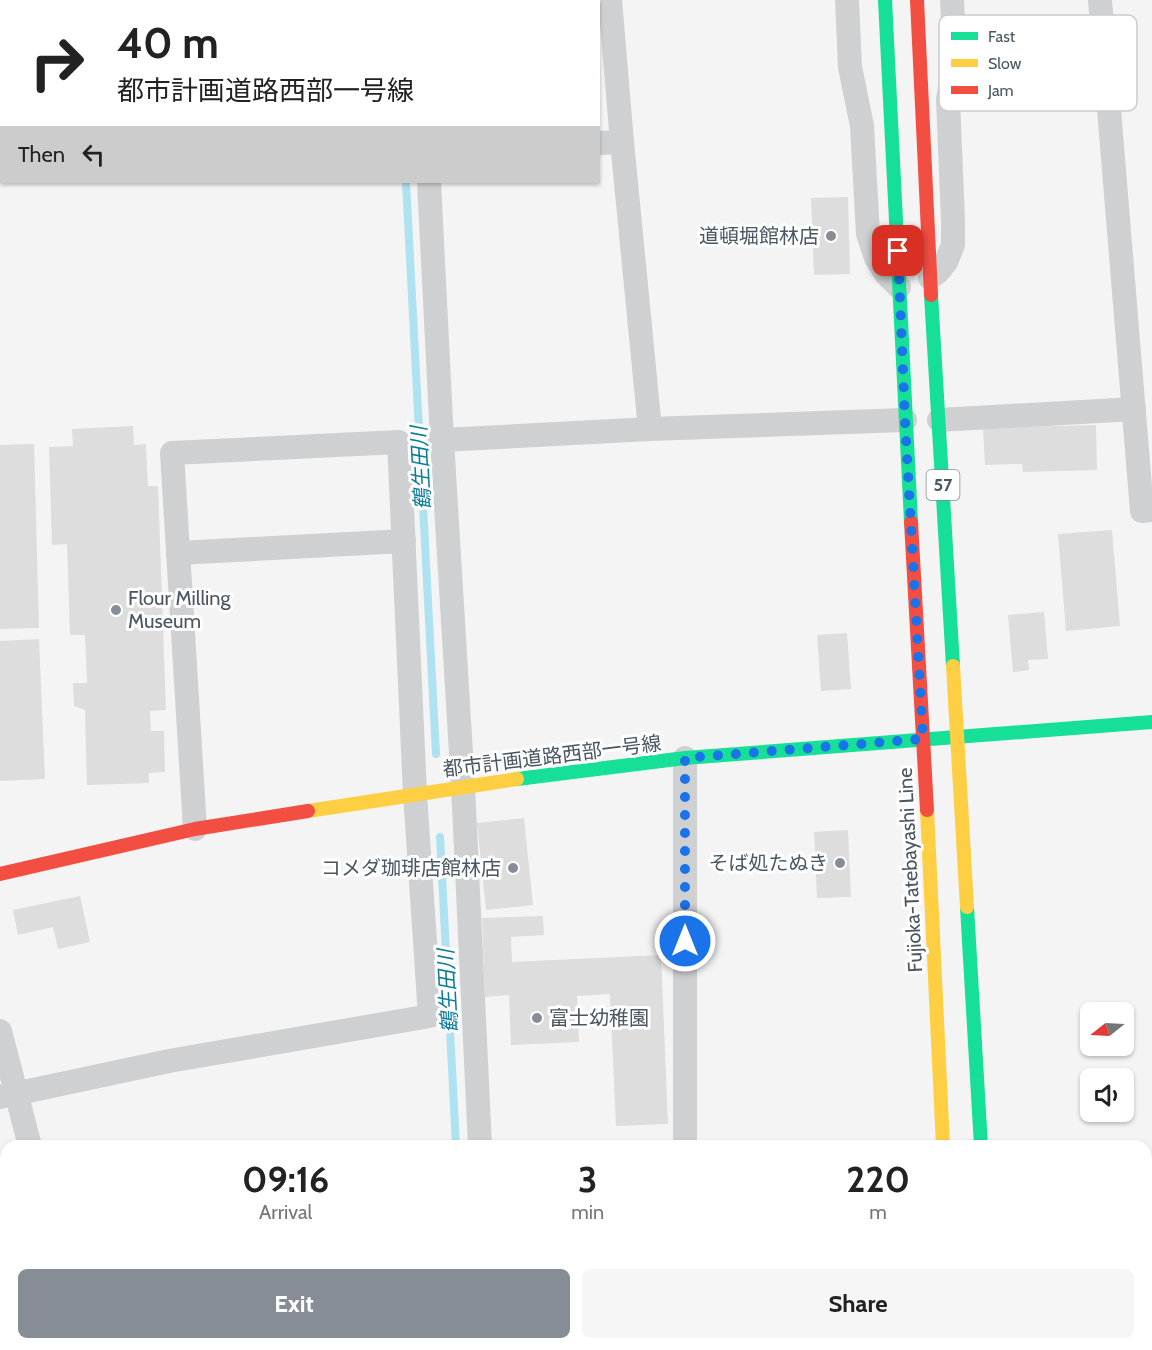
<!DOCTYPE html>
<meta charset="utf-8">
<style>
body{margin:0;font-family:Cabin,"Noto Sans JP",sans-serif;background:#f6f6f6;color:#222;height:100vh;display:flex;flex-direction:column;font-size:22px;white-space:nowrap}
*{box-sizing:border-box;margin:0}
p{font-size:20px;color:#767676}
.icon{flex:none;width:33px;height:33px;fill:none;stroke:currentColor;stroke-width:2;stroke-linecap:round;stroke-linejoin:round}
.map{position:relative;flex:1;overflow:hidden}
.details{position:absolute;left:0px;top:1140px;width:1152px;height:210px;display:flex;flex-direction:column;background:#fff;border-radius:18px 18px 0 0;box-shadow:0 2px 4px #0004}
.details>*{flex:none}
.hud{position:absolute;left:0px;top:0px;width:600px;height:183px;box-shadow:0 2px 4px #0004;background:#fff;color:#222;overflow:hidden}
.needle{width:39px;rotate:252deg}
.tools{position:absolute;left:1080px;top:1002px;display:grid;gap:12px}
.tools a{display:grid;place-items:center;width:54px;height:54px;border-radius:9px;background:#fff;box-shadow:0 2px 4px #0004;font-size:30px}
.pin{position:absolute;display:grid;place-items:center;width:51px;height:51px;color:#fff;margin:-26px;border-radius:12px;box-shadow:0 3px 9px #0006}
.me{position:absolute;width:66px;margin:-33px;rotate:0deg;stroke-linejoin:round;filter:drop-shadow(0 0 4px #0008)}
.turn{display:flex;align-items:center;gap:21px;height:126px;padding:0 18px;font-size:27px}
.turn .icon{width:78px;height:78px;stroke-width:2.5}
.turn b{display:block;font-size:42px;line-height:51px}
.then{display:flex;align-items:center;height:57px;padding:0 18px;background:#0003;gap:12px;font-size:22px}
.eta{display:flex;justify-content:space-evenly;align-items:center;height:102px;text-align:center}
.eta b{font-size:36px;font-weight:700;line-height:42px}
.primary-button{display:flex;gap:12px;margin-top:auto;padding:12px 18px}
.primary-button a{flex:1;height:69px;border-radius:9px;background:#868d94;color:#fff;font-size:24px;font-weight:700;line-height:69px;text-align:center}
.primary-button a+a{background:#f6f6f6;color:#222}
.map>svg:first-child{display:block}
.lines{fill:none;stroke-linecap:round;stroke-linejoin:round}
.stream{stroke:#aee2f0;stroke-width:8}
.building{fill:#ddddde}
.lane{stroke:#ced0d2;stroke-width:12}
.street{stroke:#ced0d2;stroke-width:24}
.fast{stroke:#16e098;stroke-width:14}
.slow{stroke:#ffcf43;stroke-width:14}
.jam{stroke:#f24e42;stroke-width:14}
.route{stroke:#1a73e8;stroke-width:10;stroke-dasharray:0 18}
.poi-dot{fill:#868d94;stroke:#fff;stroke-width:2}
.labels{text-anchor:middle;stroke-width:6;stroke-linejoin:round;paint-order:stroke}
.shield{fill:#fff;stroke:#808990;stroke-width:1.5}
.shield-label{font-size:18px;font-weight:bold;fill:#4a5661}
.poi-label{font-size:20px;fill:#4a5661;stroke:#fff;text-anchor:end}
.street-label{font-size:20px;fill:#4a5661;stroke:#fff}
.water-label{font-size:21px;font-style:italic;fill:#0c7c9b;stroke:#fff}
.key{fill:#fff;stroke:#c9ccd0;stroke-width:1.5}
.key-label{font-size:16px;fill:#4a5661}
</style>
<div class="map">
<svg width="1152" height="1350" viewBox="0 0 1152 1350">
<rect width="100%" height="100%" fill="#f4f4f4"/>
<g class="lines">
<g class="stream">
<path d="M396,0V2"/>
<path d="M406,182L436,754"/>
<path d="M440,837L456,1146"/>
<path d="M410,1350L412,1344"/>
</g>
</g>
<g class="building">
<path d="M848,197L850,274L814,275L811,198Z"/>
<path d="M1096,425L1097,470L1023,472L1022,464L985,465L983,428Z"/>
<path d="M133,426L134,445L146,444L148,486H158L166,710L150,711L151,731H164L165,772L149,773V783L87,785L85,710L74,706L73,683H87L85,635H70L67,544L52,545L49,447L73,446L72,429Z"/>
<path d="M34,444L39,628L0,629V445Z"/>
<path d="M1112,530L1120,626L1066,631L1058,534Z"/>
<path d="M1044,612L1048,659L1028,660L1029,670L1013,672L1008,615Z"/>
<path d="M847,633L851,689L821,691L817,635Z"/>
<path d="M39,639L45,779L0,781V641Z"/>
<path d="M524,818L533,905L486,910L477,823Z"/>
<path d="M848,830L851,897L817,898L814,832Z"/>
<path d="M80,896L90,942L58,949L53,927L18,935L13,910Z"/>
<path d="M543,916L544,935L511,937L512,962L661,955L668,1124L616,1126L610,994L577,996L579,1042L511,1045L509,995L485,997L482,918Z"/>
</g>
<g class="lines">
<path class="lane" d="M399,442L442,440"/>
<g class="street">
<path d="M420,0V2"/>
<path d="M610,0L622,142L650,429"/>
<path d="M847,0L850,67L862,126L868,234L876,258L886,274L899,287"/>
<path d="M1100,0L1142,511L1152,510"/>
<path d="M598,143L622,142"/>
<path d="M429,182L442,440L463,786L480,1146"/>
<path d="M930,278L939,271L946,262L953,245V221L948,99L955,64L952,0"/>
<path d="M939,420L1134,409"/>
<path d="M442,440L650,429L905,420"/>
<path d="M178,553L404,541"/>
<path d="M685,758V1146"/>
<path d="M0,1031L30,1146"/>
<path d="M0,1097L169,1061L430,1016L415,794L399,442L172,453L195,829"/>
<path d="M1146,1252L1152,1253"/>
<path d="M83,1344L85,1350"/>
<path d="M712,1344L713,1350"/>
<path d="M391,1350L393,1344"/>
<path d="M435,1350L437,1344"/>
</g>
<g class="fast">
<path d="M885,0L911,522"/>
<path d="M931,295L953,666"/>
<path d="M517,779L685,758L1152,722"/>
<path d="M967,907L981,1146"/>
<path d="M958,1344V1350"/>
</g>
<g class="slow">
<path d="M953,666L967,907"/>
<path d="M927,810L943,1146"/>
<path d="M308,811L517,779"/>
<path d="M995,1344V1350"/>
</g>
<g class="jam">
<path d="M917,0L931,295"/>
<path d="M911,522L927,810"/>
<path d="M0,874L195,829L308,811"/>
</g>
</g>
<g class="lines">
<path class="route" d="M685,941V758L923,739L905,420L898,251"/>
</g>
<g class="poi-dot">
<circle cx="831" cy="236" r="6"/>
<circle cx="116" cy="610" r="6"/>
<circle cx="840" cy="863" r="6"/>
<circle cx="513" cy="868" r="6"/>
<circle cx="537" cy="1018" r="6"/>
</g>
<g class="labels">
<rect class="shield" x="926.5" y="470" width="33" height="30" rx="4.5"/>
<g class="shield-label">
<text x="943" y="491">57</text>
</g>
<g class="poi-label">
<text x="819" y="243">道頓堀館林店</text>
<text x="128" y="605" text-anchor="start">Flour Milling<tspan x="128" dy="23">Museum</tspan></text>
<text x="828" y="870">そば処たぬき</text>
<text x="501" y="875">コメダ珈琲店館林店</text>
<text x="549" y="1025" text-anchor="start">富士幼稚園</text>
</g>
<g class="street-label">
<text transform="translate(552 756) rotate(-7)" y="7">都市計画道路西部一号線</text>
<text transform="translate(910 870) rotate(-93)" y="7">Fujioka-Tatebayashi Line</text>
</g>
<g class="water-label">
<text transform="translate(421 468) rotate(-93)" y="7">鶴生田川</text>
<text transform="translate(448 991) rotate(-93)" y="7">鶴生田川</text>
</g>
</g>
<rect x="939" y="15" width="198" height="96" rx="9" class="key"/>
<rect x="951" y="32" width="27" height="8" fill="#16e098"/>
<rect x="951" y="59" width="27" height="8" fill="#ffcf43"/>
<rect x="951" y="86" width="27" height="8" fill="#f24e42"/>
<g class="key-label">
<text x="988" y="42">Fast</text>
<text x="988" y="69">Slow</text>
<text x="988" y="96">Jam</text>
</g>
</svg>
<div class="tools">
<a><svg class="needle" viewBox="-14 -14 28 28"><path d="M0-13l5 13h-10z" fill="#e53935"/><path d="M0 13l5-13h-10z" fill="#767676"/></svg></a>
<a><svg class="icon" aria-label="sound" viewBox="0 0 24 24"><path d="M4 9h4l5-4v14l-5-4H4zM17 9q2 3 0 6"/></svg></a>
</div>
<div class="pin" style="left:898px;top:251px;background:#d93025"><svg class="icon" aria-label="arrive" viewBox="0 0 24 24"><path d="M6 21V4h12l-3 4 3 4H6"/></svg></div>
<svg class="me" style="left:685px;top:941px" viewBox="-20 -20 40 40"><circle r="17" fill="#1a73e8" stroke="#fff" stroke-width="3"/><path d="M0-11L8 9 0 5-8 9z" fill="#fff"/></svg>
<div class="hud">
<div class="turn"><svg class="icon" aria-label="right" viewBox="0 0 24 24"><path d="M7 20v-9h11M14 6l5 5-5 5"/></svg><div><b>40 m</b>都市計画道路西部一号線</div></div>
<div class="then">Then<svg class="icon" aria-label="left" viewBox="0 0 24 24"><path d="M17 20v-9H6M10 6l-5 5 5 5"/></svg></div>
</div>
<section class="details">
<div class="eta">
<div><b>09:16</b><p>Arrival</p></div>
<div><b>3</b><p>min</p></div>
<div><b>220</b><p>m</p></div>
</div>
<div class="primary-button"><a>Exit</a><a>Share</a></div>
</section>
</div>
